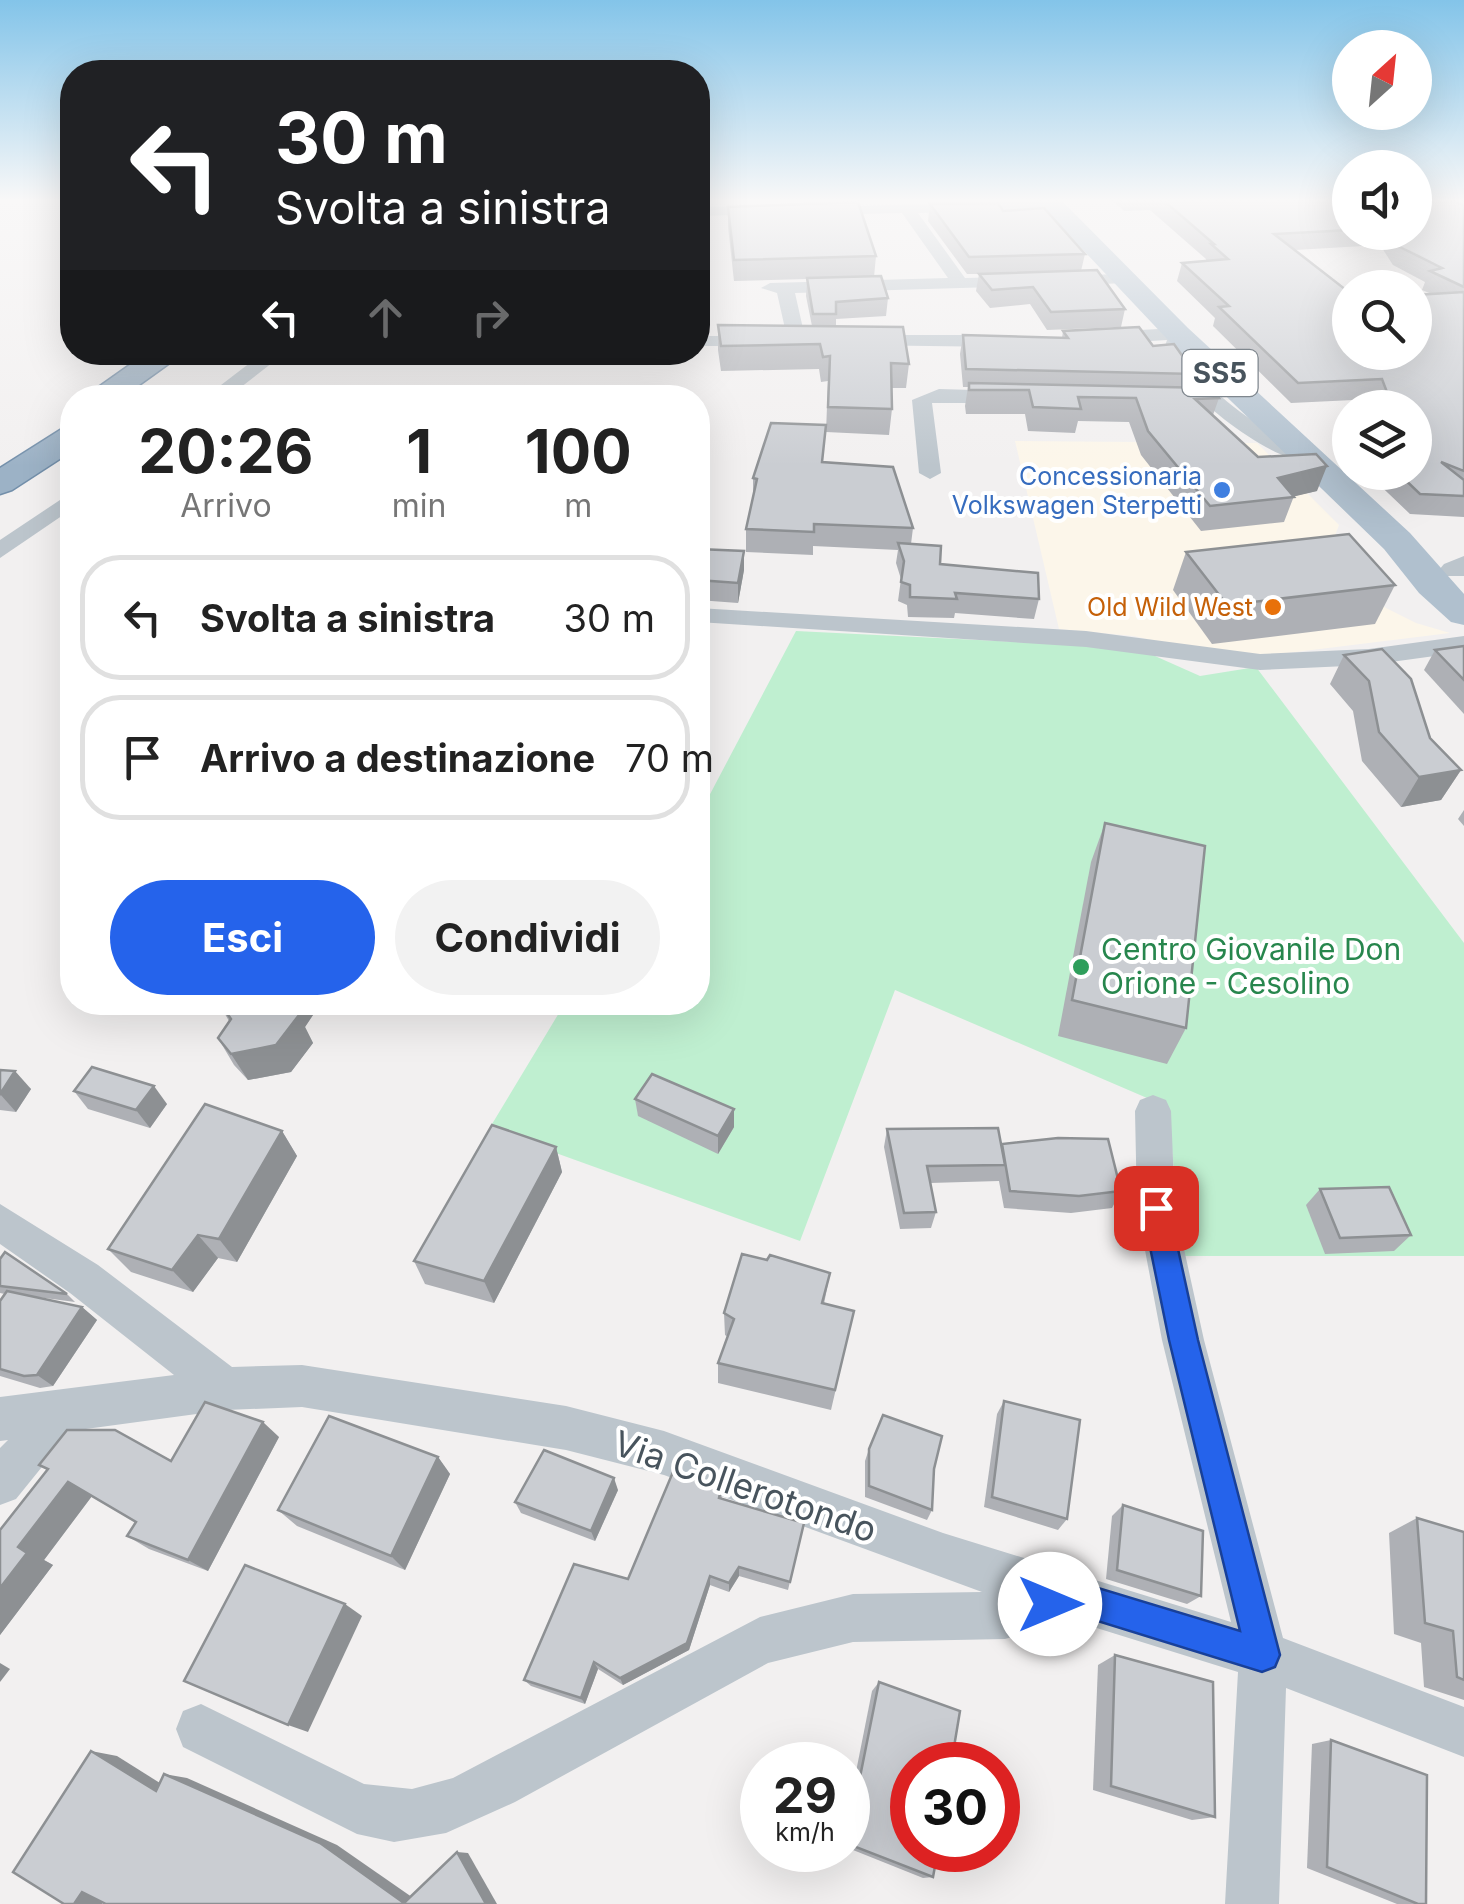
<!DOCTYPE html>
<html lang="it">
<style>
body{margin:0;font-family:Inter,sans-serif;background:#f2f2f2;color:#222;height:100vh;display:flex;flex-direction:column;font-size:38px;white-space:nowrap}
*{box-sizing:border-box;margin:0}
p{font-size:32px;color:#767676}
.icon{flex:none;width:55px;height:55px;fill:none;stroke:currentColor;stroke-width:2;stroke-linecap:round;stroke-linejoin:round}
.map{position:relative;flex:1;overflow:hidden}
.drawer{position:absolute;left:60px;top:385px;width:650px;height:630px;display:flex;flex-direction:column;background:#fff;border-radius:40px;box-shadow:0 10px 40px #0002}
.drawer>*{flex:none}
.hud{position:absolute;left:60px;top:60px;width:650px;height:305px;border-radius:40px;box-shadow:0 10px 40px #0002;background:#202124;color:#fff;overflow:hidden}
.needle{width:65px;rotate:27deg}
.controls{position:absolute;left:1332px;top:30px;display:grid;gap:20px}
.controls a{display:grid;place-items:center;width:100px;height:100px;border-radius:50%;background:#fff;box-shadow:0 10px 40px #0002;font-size:50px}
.speed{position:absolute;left:740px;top:1742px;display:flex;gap:20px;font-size:50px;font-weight:700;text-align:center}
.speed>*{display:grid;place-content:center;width:130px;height:130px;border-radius:50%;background:#fff;box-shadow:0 10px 40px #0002;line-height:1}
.speed small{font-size:25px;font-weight:400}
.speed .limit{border:15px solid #d22;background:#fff;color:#111}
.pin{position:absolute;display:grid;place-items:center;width:85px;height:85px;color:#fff;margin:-42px;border-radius:20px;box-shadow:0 5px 15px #0006}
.me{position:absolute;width:110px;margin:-55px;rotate:90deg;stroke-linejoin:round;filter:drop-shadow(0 0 8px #0008)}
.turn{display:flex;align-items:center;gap:35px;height:210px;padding:0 50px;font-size:45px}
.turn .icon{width:130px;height:130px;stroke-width:2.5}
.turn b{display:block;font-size:70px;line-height:85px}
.lanes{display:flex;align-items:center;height:95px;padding:0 50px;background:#0003;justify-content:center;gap:50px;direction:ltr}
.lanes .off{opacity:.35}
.eta{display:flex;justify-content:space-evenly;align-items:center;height:170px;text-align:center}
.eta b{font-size:60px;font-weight:700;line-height:70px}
.button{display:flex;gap:20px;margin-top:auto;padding:20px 50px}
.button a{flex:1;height:115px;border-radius:60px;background:#2563eb;color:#fff;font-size:40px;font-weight:700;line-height:115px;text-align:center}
.button a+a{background:#f2f2f2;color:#222}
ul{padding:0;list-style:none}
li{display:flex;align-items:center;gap:30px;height:125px;margin:0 20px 15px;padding:0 30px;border:5px solid #e0e0e0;border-radius:40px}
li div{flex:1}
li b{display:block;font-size:38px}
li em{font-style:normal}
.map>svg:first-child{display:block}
.commercial{fill:#fcf6ea}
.green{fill:#bfefd0}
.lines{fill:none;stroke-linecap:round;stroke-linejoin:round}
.trunk-casing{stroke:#738faa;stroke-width:3}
.minor{fill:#bcc5cc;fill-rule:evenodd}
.tertiary{fill:#bcc5cc;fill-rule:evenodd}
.primary{fill:#b0c0ce;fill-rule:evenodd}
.trunk{fill:#9cb2c6;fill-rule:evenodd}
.wall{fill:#aeb0b5;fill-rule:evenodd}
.shaded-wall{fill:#8d9093}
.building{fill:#cacdd2;stroke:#8d9093;stroke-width:2.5}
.route{fill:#2563eb;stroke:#184099;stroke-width:2.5}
.shop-dot{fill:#3f7fe0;stroke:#fff;stroke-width:4}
.food-dot{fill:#e8710a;stroke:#fff;stroke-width:4}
.leisure-dot{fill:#2e9e5b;stroke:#fff;stroke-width:4}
.labels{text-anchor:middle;stroke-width:8;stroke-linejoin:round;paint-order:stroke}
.far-shop-label{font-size:25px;fill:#366cbe;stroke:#fff;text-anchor:end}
.far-food-label{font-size:25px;fill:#c56008;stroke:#fff;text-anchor:end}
.shield{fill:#fff;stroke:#7f878e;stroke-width:2.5}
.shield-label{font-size:28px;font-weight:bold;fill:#48545d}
.leisure-label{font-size:30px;fill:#27864d;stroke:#fff;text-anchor:start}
.near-street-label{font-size:35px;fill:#48545d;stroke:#fff}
</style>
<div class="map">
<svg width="1464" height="1904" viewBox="0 0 1464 1904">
<rect width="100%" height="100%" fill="#f2f0f0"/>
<path class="commercial" d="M1015,441L1257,443L1339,525L1333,541L1360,586L1386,608L1416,623L1450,633L1271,655L1213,654L1134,636L1059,629Z"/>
<path class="green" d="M796,631L1137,648L1200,676L1256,667L1464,943V1256H1182L1168,1107L895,990L800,1241L489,1129L565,1003L698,1002V817Z"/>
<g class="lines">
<defs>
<g id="trunk">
<path d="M148,352H185L121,398H83Z"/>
<path d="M72,427V451L12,490L0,494V468L60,430Z"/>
</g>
</defs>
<use href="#trunk" class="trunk-casing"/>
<g class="minor">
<path d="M1055,201L1063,206L1060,209L918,213L965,278L1125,274L1134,279L1131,283L795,293L804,333L795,339L786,333L777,293L761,288L770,283L948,278L902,213L818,215L813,213V207Z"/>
<path d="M769,206L774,208V214L698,216L699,207Z"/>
<path d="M1178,328L1187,334L1182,349C1212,400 1262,430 1315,453L1319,457L1315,461C1284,469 1210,412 1190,388C1179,376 1171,363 1164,349L1167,340L1102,344L1093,338L1102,332Z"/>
<path d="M862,335H1003L1012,341L1003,347L855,345V337Z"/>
<path d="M763,336L770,338V346H698V338L703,336Z"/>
<path d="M264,352H286L227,398H204Z"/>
<path d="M939,389L1009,391L1019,397L1009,403H932L941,473L930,479L919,473L912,400Z"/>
<path d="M72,492V509L0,558V540Z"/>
<path d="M698,608L1086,631L1260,654L1369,649L1464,636V652L1369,665L1260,670L1086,647L698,622Z"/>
<path d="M1153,1095L1166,1100L1171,1111L1175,1208L1204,1340L1283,1638L1464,1707V1757L1286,1688L1279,1904H1225L1238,1672L1071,1620L1005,1639L853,1642L768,1663L515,1802L446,1833L394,1842L357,1834L183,1747L176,1729L183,1711L201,1704L364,1784L412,1789L453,1778L760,1617L853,1594L982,1592L664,1475L566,1450L302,1407L226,1410L71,1431L16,1499L0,1505V1448L8,1440L0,1441V1397L174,1375L70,1293L0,1244V1204L98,1265L232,1367L302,1365L566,1406L664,1431L943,1533L1231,1622L1162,1340L1137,1208L1135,1111L1140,1100Z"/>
</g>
<path class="tertiary" d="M1464,556V576H1444L1439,570L1444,564Z"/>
<path class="primary" d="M1036,200H1061L1188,328L1410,533L1464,594V625L1451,622L1419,593L1384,549L1168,340Z"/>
<use href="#trunk" class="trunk"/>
</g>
<g class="wall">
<path d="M1112,200H1335L1350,207V232H1415V200H1464V517L1410,514L1366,472H1415V408H1377L1374,399L1291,403L1213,326L1215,318L1177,281L1182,263L1206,261V259L1150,210L1124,211ZM1380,245L1393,265L1425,282L1422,290L1432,294L1350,352L1295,250Z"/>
<path d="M930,204L1003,211L1085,254L1081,271L1125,309L1121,327L1047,330L1030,304L990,308L976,291L979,274H967L928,221Z"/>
<path d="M728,207L876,256L874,277L888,298L886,316L836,319V327L909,364L906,388H892V409L889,435L826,432L828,381L821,382L819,369L721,371L718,350V325L812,326L806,296L807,279L734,281L728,227Z"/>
<path d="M1063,331L1153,346L1195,374L1191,387L1219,398L1213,415L1258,457L1317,491L1294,496L1284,522L1201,531L1141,455L1129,422L1078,421L1075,433L1028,431L1025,414H966L965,406L968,387H963L960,354L963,335L1062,338Z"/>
<path d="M823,462L913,528L911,544L940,564L1039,599L1034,619L955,613L954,618L908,617L907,605L898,601L901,579L896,563L898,550L813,546V555L746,552V529L753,499V478Z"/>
<path d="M698,549L744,570L738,603L698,600Z"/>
<path d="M1186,552L1395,585L1375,624L1212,644L1173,590Z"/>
<path d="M1464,646V714L1424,670L1435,650Z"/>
<path d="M1344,655L1430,738L1461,770L1441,800L1401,807L1362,761L1353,711L1330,684Z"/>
<path d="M1464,810V826L1458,819Z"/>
<path d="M1105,823L1186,1028L1167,1064L1058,1036L1091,862Z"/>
<path d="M218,1002H307L313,1015L305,1027L313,1043L291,1072L248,1080L234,1065L218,1038L229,1021Z"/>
<path d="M0,1070L31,1089L16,1112L0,1110Z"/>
<path d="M74,1091L167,1104L150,1128L88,1109Z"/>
<path d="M635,1099L734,1127L718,1154L638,1116Z"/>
<path d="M887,1129L1002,1145L1121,1191L1112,1208L1071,1213L1004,1208L999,1181L930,1183L936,1212L931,1228L900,1229L884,1147Z"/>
<path d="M282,1131L297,1156L237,1262L218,1258L193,1292L131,1272L108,1249Z"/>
<path d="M556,1147L562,1172L494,1303L425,1284L414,1261Z"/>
<path d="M1320,1189L1411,1235L1394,1251L1325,1254L1306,1205Z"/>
<path d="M0,1259L67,1294L75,1302L37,1297L82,1307L97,1320L53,1386L40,1388L0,1376V1301L5,1294L0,1293Z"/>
<path d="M767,1260L830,1273L824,1304L854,1311L831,1410L718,1383V1363L728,1337L725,1335L724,1313Z"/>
<path d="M1004,1401L1067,1519L1058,1530L984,1507L997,1414Z"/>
<path d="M279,1437L208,1571L149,1549L127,1536L136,1522L92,1496L44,1560L53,1565L0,1635V1530L171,1461Z"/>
<path d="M869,1449L934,1469L932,1510L927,1520L865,1497V1461Z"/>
<path d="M438,1457L450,1474L405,1570L297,1526L278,1510Z"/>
<path d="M721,1489L722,1499L804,1523L788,1590L739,1576L729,1592L710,1585L689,1650L623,1685L598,1669L585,1704L531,1686L524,1680Z"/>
<path d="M618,1490L595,1541L521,1513L515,1502Z"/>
<path d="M1123,1505L1201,1596L1187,1604L1106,1579L1112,1516Z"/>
<path d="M1417,1518L1464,1532V1700L1424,1687L1421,1643L1394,1634L1389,1533Z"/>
<path d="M1115,1655L1215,1817L1192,1820L1093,1790L1098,1665Z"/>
<path d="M879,1682L933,1877L923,1878L848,1848V1812L872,1691Z"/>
<path d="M1331,1740L1426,1904H1397L1307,1868L1312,1744Z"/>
</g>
<g class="shaded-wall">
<path d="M1327,466L1317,491L1292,497L1278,478Z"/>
<path d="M744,551V570L738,603V583Z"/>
<path d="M1461,770L1441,800L1401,807L1419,777Z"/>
<path d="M290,1002H307L313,1015L305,1027L313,1043L291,1072L248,1080L231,1054Z"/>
<path d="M15,1071L31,1089L16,1112L0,1094Z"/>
<path d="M154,1086L167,1104L150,1128L136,1110Z"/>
<path d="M734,1109V1127L718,1154V1136Z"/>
<path d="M282,1131L297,1156L237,1262L219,1239Z"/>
<path d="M556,1147L562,1172L494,1303L484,1281Z"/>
<path d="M198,1235L218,1258L193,1292L172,1270Z"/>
<path d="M82,1307L97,1320L53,1386L37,1375Z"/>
<path d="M263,1422L279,1437L208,1571L188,1560Z"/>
<path d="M438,1457L450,1474L405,1570L391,1556Z"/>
<path d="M614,1478L618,1490L595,1541L591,1531Z"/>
<path d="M68,1482L92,1496L44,1560L53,1565L0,1635V1535Z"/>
<path d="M739,1567V1576L729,1592V1583Z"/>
<path d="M710,1576V1585L689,1650L623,1685L620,1678Z"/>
<path d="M345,1604L362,1616L308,1732L288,1725Z"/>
<path d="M594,1662L598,1669L585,1704L581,1698Z"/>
<path d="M0,1663L10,1669L0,1682Z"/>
<path d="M91,1751L117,1756L179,1795L156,1791Z"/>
<path d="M164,1774L187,1778L337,1845L419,1902L404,1903Z"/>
<path d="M457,1852L468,1853L497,1904H486Z"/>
<path d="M110,1891L102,1904H74L82,1892Z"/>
</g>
<g class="building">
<path d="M1163,200H1335L1350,207V230L1274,234L1350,293V352H1415V295L1464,292V471L1441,462L1464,480V496L1420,494L1397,472H1415V408H1393L1382,379L1298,383L1219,307L1229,306L1182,263L1228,259L1211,244H1214Z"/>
<path d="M1415,200H1450L1464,205V287L1430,271L1442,268L1400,247L1391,232H1415Z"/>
<path d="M858,202L876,256L734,260L728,207Z"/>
<path d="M998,203L1003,211L1044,208L1085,254L969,257L930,204Z"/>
<path d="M1097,270L1125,309L1051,312L1033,287L992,290L979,274Z"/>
<path d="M881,276L888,298L836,302V314H813L807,278Z"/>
<path d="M718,325L903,327L909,364L891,363L892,409L828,407L830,356L823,357L820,344L721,346Z"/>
<path d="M1139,327L1153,346L1174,344L1195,374L966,369L963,335L1068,338L1063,331Z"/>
<path d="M969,383L1212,388L1219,398L1195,399L1258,457L1316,454L1327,466L1278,478L1294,497L1210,506L1148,431L1136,398L1078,397L1081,409L1033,407L1029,390H969Z"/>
<path d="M771,423L826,425L822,462L893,467L913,528L814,524V532L746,529L757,479L753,478Z"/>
<path d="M1349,534L1395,585L1227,605L1186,552Z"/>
<path d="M898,543L941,546L940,564L1038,573L1039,599L955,593L957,599L910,597V585L901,582L904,561Z"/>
<path d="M698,549L744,551L738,583L698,580Z"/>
<path d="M1464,646V680L1435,650Z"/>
<path d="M1382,649L1411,679L1430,738L1461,770L1419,777L1379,732L1369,681L1344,655Z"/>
<path d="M1105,823L1205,846L1186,1028L1072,1000Z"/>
<path d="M219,1002H290L299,1015L276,1045L231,1054L218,1038L231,1019Z"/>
<path d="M92,1067L154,1086L136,1110L74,1091Z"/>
<path d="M0,1070L15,1071L0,1094Z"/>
<path d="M652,1074L734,1109L718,1136L635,1099Z"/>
<path d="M205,1104L282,1131L219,1239L198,1235L172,1270L108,1249Z"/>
<path d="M492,1125L556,1147L484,1281L414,1261Z"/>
<path d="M998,1128L1005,1165L927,1166L936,1212L904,1213L887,1129Z"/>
<path d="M1058,1138L1108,1139L1121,1191L1079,1196L1010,1191L1002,1144Z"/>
<path d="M1389,1187L1411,1235L1340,1238L1320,1189Z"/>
<path d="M5,1252L67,1294L0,1286V1259Z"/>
<path d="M742,1254L767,1260L770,1255L830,1273L822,1303L854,1311L835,1390L718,1363L734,1319L724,1313Z"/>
<path d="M7,1291L82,1307L37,1375L24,1376L0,1369V1301Z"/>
<path d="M1004,1401L1080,1420L1067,1519L992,1497Z"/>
<path d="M205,1402L263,1422L188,1560L127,1536L136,1522L68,1482L18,1547L27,1553L0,1588V1530L48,1469L39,1465L67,1430H115L171,1461Z"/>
<path d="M883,1415L942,1436L934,1469L932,1510L869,1486V1449Z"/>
<path d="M329,1416L438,1457L391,1556L278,1510Z"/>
<path d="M544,1450L614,1478L591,1531L515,1502Z"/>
<path d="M673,1472L721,1489L719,1498L804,1523L790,1582L739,1567L729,1583L710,1576L687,1643L620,1678L594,1662L581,1698L524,1680L574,1564L628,1579Z"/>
<path d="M1123,1505L1203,1531L1201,1596L1117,1570Z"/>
<path d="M1417,1518L1464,1532V1680L1457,1677L1453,1631L1425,1623Z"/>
<path d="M245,1565L345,1604L288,1725L184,1681Z"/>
<path d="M1115,1655L1213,1682L1215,1817L1111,1786Z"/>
<path d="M879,1682L960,1711L951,1765H912V1850H938L933,1877L848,1844V1837Z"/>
<path d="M1331,1740L1427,1775L1426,1904H1418L1327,1867Z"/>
<path d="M91,1751L156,1791L164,1774L320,1843L404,1903L457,1852L486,1904H106L82,1892L74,1904H64L13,1872Z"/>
</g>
<linearGradient id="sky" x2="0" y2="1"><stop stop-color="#83c4e9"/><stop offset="0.43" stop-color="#f9f8f8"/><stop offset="1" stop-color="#f9f8f8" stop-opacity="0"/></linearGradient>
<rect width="1464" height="466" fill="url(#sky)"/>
<path class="route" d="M1156,1196L1165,1200L1169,1208L1198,1340L1280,1655L1275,1667L1262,1672L1072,1613L1050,1620L1038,1615L1033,1604L1038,1592L1072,1580L1240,1631L1169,1340L1142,1208L1146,1200Z"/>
<circle class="shop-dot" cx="1222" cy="490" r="10"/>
<circle class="food-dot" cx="1273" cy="607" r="10"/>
<circle class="leisure-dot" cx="1081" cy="967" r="10"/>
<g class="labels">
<g class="far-shop-label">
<text x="1202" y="485">Concessionaria<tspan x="1202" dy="29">Volkswagen Sterpetti</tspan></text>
</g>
<g class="far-food-label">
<text x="1253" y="616">Old Wild West</text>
</g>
<rect class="shield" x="1182.5" y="350" width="75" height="46" rx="8"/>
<g class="shield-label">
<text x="1220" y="383">SS5</text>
</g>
<g class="leisure-label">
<text x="1101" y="960">Centro Giovanile Don<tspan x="1101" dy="34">Orione - Cesolino</tspan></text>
</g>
<g class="near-street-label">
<text transform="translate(745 1487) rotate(19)" y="12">Via Collerotondo</text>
</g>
</g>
</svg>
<div class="controls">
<a><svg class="needle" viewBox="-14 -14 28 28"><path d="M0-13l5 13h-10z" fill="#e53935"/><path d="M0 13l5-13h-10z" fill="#767676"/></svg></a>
<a><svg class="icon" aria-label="sound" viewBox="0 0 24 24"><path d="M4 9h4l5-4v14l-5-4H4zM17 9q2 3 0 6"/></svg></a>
<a><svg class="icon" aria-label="search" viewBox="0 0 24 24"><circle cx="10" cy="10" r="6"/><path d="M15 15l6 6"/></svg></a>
<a><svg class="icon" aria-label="layers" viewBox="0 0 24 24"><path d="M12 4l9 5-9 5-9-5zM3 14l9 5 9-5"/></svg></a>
</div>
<div class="speed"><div>29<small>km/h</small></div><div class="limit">30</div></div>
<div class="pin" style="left:1156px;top:1208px;background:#d93025"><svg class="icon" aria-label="arrive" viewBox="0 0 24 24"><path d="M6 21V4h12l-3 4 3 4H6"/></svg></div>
<svg class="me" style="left:1050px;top:1604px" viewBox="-20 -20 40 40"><circle r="19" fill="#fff"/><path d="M0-13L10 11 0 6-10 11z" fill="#2563eb"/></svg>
<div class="hud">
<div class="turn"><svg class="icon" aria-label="left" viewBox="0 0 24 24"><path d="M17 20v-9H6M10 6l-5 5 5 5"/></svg><div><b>30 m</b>Svolta a sinistra</div></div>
<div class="lanes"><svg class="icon" aria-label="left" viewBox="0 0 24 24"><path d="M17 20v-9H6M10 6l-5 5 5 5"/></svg><svg class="icon off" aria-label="ahead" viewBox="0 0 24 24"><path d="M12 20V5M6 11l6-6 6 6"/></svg><svg class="icon off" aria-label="right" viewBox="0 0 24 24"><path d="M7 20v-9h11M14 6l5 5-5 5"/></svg></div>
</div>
<section class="drawer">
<div class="eta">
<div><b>20:26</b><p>Arrivo</p></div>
<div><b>1</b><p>min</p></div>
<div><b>100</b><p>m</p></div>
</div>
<ul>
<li><svg class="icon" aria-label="left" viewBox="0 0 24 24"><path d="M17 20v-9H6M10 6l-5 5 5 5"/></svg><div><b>Svolta a sinistra</b></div><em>30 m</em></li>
<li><svg class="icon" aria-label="arrive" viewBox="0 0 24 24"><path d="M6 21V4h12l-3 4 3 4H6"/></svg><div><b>Arrivo a destinazione</b></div><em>70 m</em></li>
</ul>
<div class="button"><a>Esci</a><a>Condividi</a></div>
</section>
</div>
